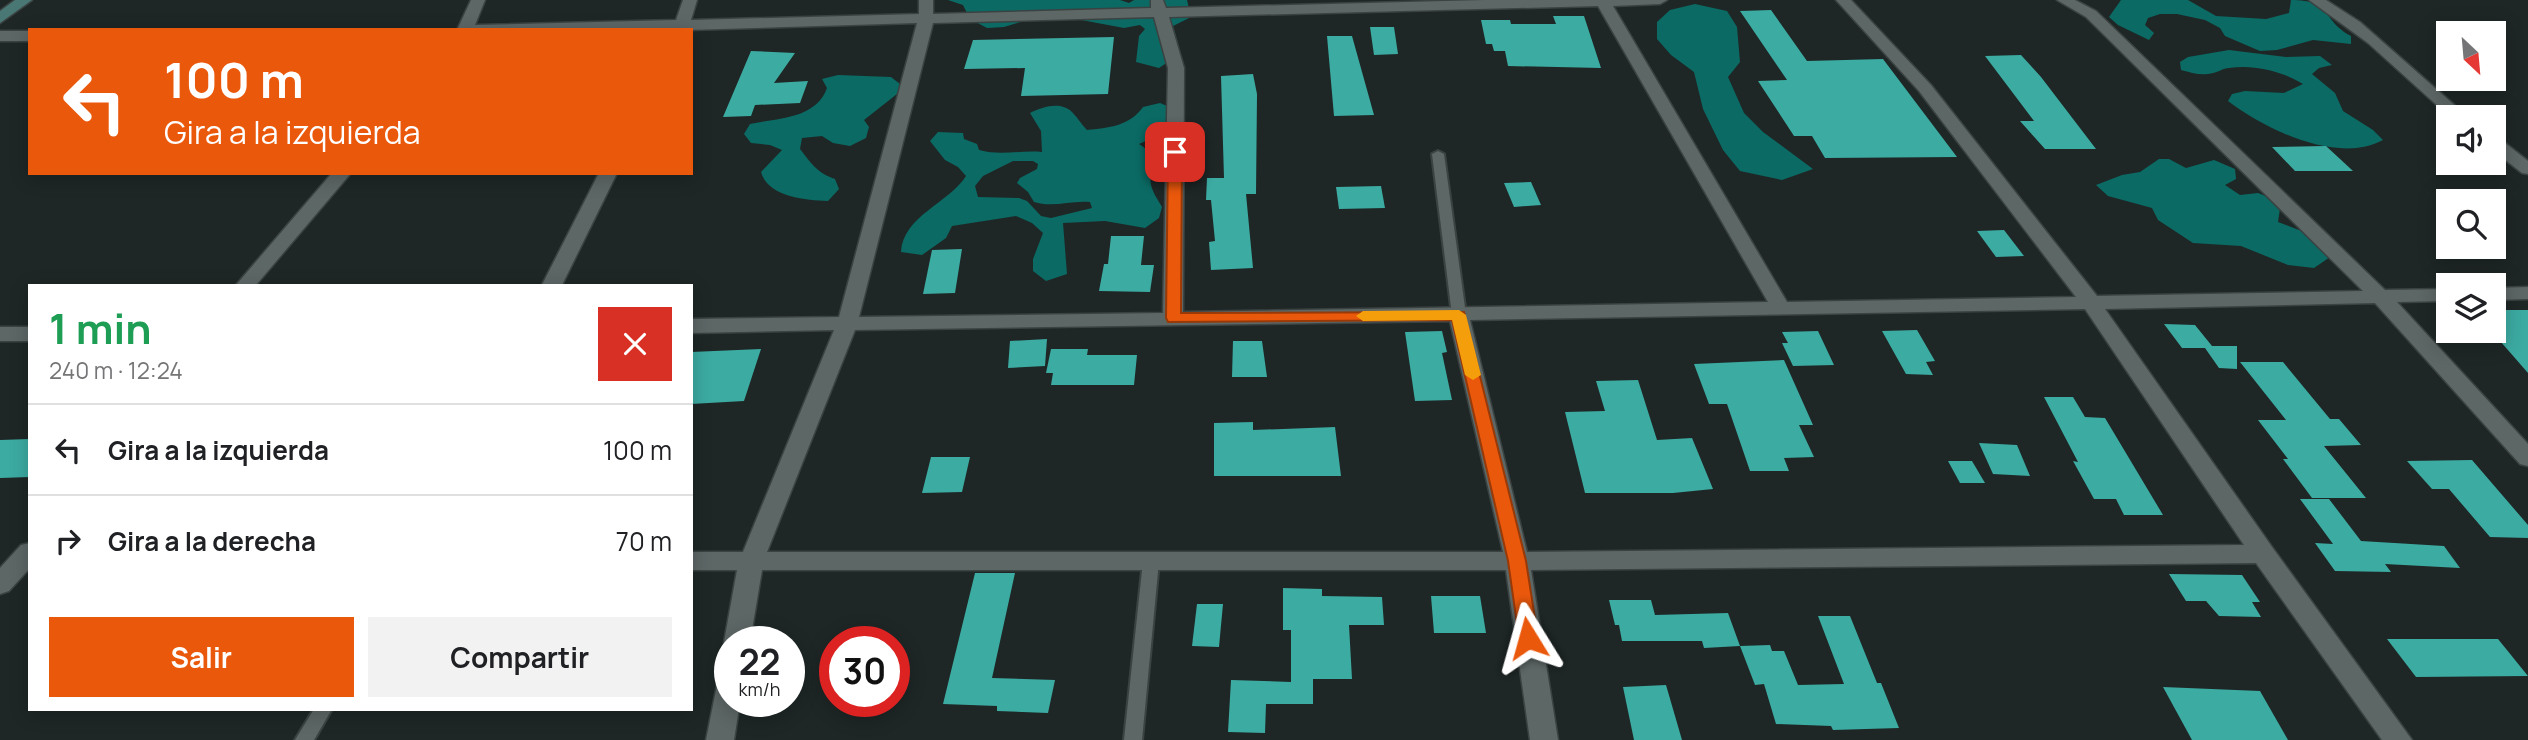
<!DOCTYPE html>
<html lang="es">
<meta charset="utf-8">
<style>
body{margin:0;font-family:Manrope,sans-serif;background:#f2f2f2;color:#202124;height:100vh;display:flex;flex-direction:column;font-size:26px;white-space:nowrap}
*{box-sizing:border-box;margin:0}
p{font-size:23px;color:#757577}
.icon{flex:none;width:38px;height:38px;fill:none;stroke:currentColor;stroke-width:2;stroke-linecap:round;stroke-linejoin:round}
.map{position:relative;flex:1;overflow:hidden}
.details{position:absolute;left:28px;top:284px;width:665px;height:427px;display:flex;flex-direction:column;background:#fff;border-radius:0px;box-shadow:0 4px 18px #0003}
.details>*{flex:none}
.top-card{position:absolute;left:28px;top:28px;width:665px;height:147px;border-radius:0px;box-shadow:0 4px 18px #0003;background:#ea580c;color:#fff;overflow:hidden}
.needle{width:46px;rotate:154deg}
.fabs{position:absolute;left:2436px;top:21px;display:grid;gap:14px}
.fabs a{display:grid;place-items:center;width:70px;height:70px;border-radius:0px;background:#fff;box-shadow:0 4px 18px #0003;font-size:35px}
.speed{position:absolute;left:714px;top:626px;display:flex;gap:14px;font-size:35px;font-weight:700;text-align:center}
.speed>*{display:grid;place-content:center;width:91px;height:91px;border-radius:50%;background:#fff;box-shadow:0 4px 18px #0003;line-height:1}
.speed small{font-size:18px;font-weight:400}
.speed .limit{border:10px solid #d22;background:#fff;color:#111}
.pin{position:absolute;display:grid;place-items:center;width:60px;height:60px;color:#fff;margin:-30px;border-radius:14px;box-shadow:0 4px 10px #0006}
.me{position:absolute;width:77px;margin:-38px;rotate:352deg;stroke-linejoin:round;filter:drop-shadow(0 0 5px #0008)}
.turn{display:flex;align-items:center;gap:24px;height:147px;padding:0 21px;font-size:32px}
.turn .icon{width:91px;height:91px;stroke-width:2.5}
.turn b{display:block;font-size:49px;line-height:60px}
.round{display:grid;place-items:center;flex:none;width:74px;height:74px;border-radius:0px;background:#f2f2f2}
.headline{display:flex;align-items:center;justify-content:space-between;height:119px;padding:0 21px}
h1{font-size:42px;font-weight:700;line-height:52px;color:#1e9e55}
.primary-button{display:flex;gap:14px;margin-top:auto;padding:14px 21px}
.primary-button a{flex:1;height:80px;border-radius:0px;background:#ea580c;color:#fff;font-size:28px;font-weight:700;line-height:80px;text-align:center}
.primary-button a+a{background:#f2f2f2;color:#202124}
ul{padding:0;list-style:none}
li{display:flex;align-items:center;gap:21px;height:91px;padding:0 21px;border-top:2px solid #e0e0e0}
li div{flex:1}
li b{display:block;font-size:26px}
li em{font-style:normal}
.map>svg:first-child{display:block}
.forest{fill:#0b6a64;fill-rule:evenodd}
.building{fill:#3caba2}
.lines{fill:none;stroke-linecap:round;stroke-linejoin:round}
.lane-casing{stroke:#3b4242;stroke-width:4}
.street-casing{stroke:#3b4242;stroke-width:3}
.secondary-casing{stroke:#3b4242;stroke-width:3}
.lane{fill:#5d6766;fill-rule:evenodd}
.street{fill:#5d6766;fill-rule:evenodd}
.secondary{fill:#497774;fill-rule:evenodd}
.route{fill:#ea580c;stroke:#983908;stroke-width:2}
.slow{fill:#f59e0b}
</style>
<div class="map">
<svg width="2528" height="740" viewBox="0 0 2528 740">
<rect width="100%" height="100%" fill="#1e2726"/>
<g class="forest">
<path d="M948,0H1120L1129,3L1134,0H1187L1191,17L1173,26L1178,43L1165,64L1159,68L1136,62L1139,36L1145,29L1140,25L1124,28L1076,19L1027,20L1004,27L987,28L970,19L963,5Z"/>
<path d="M2121,0H2188L2216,16L2266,19L2289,13L2291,0C2333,0 2321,20 2351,36V44L2313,40L2277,50L2260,51L2225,36L2220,28L2205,20L2177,14H2160L2148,18L2145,25L2154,33L2149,40L2118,25L2109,17Z"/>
<path d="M1695,4L1727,11L1737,27L1740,62L1728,77L1744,113L1763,132L1813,169L1782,180L1740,171L1723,150L1703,109L1694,72L1671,55L1657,39V22L1670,10Z"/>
<path d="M2229,50L2286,57L2320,56L2332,65L2319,68L2312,74L2335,93L2343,111L2373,130L2383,140C2337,165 2265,129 2228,101L2232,94L2245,91L2284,93L2303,84C2282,71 2253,64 2229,68C2223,68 2219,72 2213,73C2202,76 2192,73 2181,70L2180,62L2188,57Z"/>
<path d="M838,75L891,77L900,84L897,94L864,120L869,127L866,138L850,146L833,143L822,136L802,138L800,149C811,163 817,173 835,179L839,189L828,201C805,200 768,197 761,172L782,150L770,145L751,143L744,134L750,124C778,118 816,119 827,88L822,79Z"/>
<path d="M1160,103L1174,109L1176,118L1155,137L1139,144C1164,160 1147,163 1151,185C1153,193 1158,200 1162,207L1159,218L1145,228L1105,221L1063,223L1067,274L1046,281L1033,271V259L1043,233L1032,223L1016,216L952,226L946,238L922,255L901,252C903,216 949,203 966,176L958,167L945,160L930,141L938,132L963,133L964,139L977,144L979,150C1000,156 1020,150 1042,152L1041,131L1030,113C1043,107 1060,101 1072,112C1078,118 1081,124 1087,130C1108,128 1130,126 1143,107ZM1013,161H1033L1038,164L1037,169L1020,178L1017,183L1028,192L1034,202C1053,208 1071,200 1090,202L1092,208L1051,218L1041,216L1027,201L1019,198L978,197L975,186L983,176Z"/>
<path d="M2159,159H2169L2186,168L2214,160L2235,169L2236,179L2225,185L2240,195L2258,193L2281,202L2278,222L2325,240L2336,253L2314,268L2288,265L2241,246L2193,243L2158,220L2152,208L2108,196L2096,185L2122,175L2140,172Z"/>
</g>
<g class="building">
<path d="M1771,10L1807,61L1883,59L1957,157L1825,158L1812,136H1794L1758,81L1787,80L1740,11Z"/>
<path d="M1553,16H1584L1601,68L1508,66L1505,51H1494L1492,44H1486L1481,20H1510L1511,24H1556Z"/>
<path d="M1370,27H1394L1398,54L1374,55Z"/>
<path d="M1327,36H1352L1374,115L1334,116Z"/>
<path d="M1114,37L1108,94L1021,96L1025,68L964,69L973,40Z"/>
<path d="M751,51L795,53L774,83L808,81L800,103L755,105L751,116L723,117Z"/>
<path d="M2021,55L2041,77L2096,149H2045L2020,121H2034L1985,56Z"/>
<path d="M1253,74L1257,94L1256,194H1246L1253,268L1211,270L1209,242L1215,241L1211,200H1206L1207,178H1224L1221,76Z"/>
<path d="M2326,146L2353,171H2295L2272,147Z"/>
<path d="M1531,182L1541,205L1514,207L1504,183Z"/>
<path d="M1381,186L1385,208L1339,209L1336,187Z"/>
<path d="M2004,230L2024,256L1996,257L1977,231Z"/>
<path d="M1111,236H1144L1141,265H1154L1150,292L1099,291L1104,264H1108Z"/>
<path d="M962,249L955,293L923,294L932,250Z"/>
<path d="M2494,310H2528V373L2494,334Z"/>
<path d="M2164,324L2195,325L2212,346H2237V369L2219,368L2205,348H2182Z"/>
<path d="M1917,330L1935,361L1926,362L1933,375L1906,374L1882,331Z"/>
<path d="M1442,331L1447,352L1442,353L1452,400L1415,401L1405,332Z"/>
<path d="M1818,331L1834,365L1793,366L1782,343H1788L1782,332Z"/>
<path d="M1047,339L1045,366L1008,368L1010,341Z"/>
<path d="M1233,341H1262L1267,377H1232Z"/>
<path d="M761,349L744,401L691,404V352Z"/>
<path d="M1051,349H1088L1087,355H1137L1134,385H1051L1053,373H1046Z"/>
<path d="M1784,360L1813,425H1799L1814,457L1784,458L1789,471H1750L1727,404H1709L1694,364Z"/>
<path d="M2240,362H2283L2330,419H2339L2361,445L2324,446L2366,498H2312L2283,459H2288L2258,420H2286Z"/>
<path d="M1638,380L1657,440L1692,438L1713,489L1673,493H1585L1565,412L1605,411L1596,381Z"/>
<path d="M2044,397H2073L2085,417L2105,418L2163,515H2124L2116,499H2094L2073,461L2078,462Z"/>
<path d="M1253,422V430L1335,427L1341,476H1214V423Z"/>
<path d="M30,439V477L0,478V440Z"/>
<path d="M1979,443L2017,445L2030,476L1993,474Z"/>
<path d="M931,457H970L962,492L922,493Z"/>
<path d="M2472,460L2528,525V538L2490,537L2449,489H2432L2407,461Z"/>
<path d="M1948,461H1972L1985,483H1960Z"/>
<path d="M2300,499H2329L2361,541L2444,546L2460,568L2385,564L2391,572L2335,571L2315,543L2333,544Z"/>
<path d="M975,573H1015L992,678L1055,680L1048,713L997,711V706L943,704Z"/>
<path d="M2169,574L2242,575L2260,602H2252L2261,617L2219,616L2206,601H2186Z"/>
<path d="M1283,588L1322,589V596L1382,597L1384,625H1349L1352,679H1313V704H1266L1265,733L1228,732L1231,680L1291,682V630H1283Z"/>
<path d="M1431,596H1480L1486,633H1434Z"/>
<path d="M1609,600H1651L1655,615L1728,613L1740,646L1704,648L1702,641H1622L1619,625H1615Z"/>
<path d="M1197,604H1223L1219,647L1192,646Z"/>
<path d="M1818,616H1850L1877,683H1881L1899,728L1833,730L1831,726L1776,724L1764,684L1755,685L1740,646L1770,645L1772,651H1784L1798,685L1844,684Z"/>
<path d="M2387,639H2498L2528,676L2416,677Z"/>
<path d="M1666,685L1682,740H1634L1623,687Z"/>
<path d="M2163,687L2260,691L2288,740H2192Z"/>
</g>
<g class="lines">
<defs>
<g id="lane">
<path d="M1438,151L1444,154L1466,315L1459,319L1452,315L1432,154Z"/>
<path d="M1151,555L1157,557L1159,561L1142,740H1124L1143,561L1145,557Z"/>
<path d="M314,709H332L314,740H295Z"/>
</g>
<g id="street">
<path d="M471,0H485L475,25L676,20L683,0H697L691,20L919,14V0H933V14L1151,8V0H1163L1166,8L1484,0H1667L1660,4L1613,6L1787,302L2076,297L1919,91L1836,0H1851L1931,85L2097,296L2363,291L2086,17L2057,0H2075L2096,11L2385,290L2448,289V301L2397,302L2528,444V466L2520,464L2375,303L2105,309L2272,547L2412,740H2382L2256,563L1531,570L1558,740H1530L1506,570H762L750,642H730V650L724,642L737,570H691V552H743L834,330L691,333V319L839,317L917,23L688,30H457ZM1598,6L1768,302L1183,312L1184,68L1169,17ZM1154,17L1168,68L1163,313L859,317L933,23ZM2085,309L2244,545L1527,552L1470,320ZM1450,321L1503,552H767L855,330Z"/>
<path d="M2309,0H2326L2360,22L2468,117H2450L2368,43Z"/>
<rect x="0" y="31" width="30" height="10"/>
<path d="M2494,138L2500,139L2528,161V174L2522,173L2494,151Z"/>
<path d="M332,173H351L256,285H236Z"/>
<path d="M599,173H617L562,285H542Z"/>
<path d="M2528,287V299L2494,300V288Z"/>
<rect x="0" y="327" width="30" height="14"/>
<path d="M30,543V568L9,591L0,594V568L21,545Z"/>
<path d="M730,674V702H740L734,740H706L717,685L721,677Z"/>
</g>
<path id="secondary" d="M15,0H32L0,23V11Z"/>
</defs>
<use href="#lane" class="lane-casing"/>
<use href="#street" class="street-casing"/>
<use href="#secondary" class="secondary-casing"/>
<use href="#lane" class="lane"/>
<use href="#street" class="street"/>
<use href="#secondary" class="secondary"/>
</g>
<path class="route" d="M1175,148L1182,152L1181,313L1464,312L1526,561L1538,638L1535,643L1528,646L1522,643L1519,638L1508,561L1452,320L1168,322L1166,318L1168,152Z"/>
<path class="slow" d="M1459,310L1466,315L1481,375L1473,380L1465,375L1452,320L1363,321L1356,316L1363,311Z"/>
</svg>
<div class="fabs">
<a><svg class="needle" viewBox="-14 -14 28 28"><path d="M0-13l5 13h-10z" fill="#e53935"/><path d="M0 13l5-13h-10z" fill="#757577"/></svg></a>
<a><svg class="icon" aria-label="sound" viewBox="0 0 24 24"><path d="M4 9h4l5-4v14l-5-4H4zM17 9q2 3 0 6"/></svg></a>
<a><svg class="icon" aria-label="search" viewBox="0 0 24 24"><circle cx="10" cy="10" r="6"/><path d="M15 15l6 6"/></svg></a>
<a><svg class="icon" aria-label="layers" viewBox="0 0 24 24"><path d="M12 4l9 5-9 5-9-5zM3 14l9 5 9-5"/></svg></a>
</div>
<div class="speed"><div>22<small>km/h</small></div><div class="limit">30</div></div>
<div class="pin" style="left:1175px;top:152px;background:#d93025"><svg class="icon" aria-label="arrive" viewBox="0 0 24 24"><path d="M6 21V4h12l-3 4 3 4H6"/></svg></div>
<svg class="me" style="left:1528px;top:638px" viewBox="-20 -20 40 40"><path d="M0-17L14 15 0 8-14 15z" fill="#ea580c" stroke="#fff" stroke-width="4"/></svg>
<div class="top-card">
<div class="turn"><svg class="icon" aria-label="left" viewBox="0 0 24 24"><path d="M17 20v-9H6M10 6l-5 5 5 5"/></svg><div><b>100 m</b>Gira a la izquierda</div></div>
</div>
<section class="details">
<div class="headline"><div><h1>1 min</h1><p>240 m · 12:24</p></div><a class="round" style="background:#d93025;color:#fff"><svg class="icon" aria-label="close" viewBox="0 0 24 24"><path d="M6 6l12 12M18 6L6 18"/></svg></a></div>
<ul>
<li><svg class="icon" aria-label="left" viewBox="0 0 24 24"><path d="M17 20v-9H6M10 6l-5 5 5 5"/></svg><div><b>Gira a la izquierda</b></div><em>100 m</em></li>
<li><svg class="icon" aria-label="right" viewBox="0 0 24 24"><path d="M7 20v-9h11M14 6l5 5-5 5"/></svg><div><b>Gira a la derecha</b></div><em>70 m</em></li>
</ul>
<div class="primary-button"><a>Salir</a><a>Compartir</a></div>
</section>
</div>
